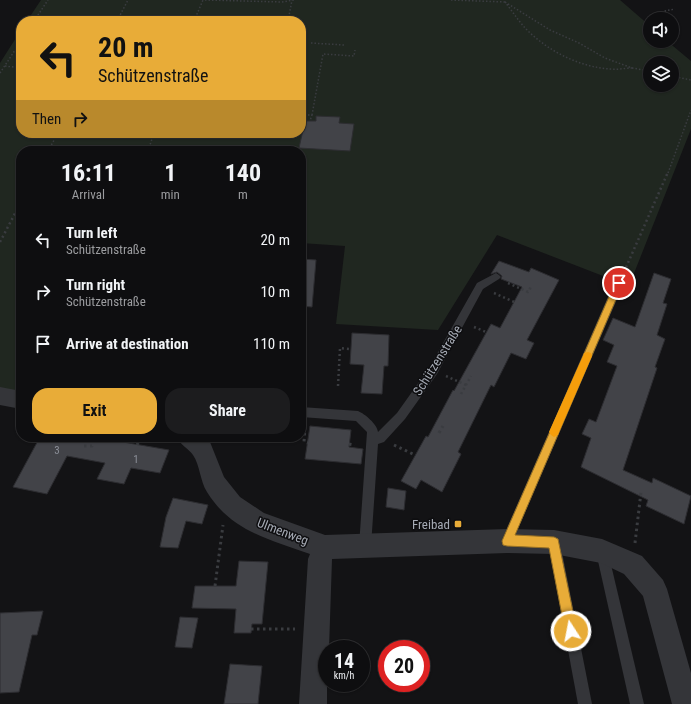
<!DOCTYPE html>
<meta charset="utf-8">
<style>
body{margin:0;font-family:"Roboto Condensed",sans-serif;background:#1c1c1e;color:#f1f3f6;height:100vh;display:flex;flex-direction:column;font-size:15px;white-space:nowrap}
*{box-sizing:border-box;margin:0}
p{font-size:13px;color:#9b9c9f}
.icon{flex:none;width:22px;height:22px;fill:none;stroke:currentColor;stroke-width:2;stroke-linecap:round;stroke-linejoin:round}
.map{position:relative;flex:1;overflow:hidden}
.side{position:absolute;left:16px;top:146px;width:290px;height:296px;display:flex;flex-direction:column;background:#0e0e10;border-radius:16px;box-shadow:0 1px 3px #0004,0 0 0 1px #2e2e30}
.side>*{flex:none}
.top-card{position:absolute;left:16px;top:16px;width:290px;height:122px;border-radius:16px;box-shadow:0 1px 3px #0004,0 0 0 1px #2e2e30;background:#e8ac38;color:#111;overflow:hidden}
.buttons{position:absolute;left:643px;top:12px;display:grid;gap:8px}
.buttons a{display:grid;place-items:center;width:36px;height:36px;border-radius:50%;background:#0e0e10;box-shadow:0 1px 3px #0004,0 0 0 1px #2e2e30;font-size:20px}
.speed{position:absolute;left:318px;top:640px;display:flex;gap:8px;font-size:20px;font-weight:700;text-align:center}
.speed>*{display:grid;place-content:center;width:52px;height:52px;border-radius:50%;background:#0e0e10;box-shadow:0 1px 3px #0004,0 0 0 1px #2e2e30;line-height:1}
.speed small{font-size:10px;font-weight:400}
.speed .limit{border:6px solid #d22;background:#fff;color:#111}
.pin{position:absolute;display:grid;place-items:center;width:34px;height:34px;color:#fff;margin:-17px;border:2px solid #fff;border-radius:50%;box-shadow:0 1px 4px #0007}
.me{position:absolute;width:44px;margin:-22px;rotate:349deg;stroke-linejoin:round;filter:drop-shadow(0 0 3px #0008)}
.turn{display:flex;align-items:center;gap:14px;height:84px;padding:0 16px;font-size:18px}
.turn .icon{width:52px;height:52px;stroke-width:2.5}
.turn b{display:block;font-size:28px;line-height:34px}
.then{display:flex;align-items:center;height:38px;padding:0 16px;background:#0003;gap:8px;font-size:15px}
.eta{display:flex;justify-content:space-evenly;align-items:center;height:68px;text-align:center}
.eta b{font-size:24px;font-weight:700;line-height:28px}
.cta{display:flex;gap:8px;margin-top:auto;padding:8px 16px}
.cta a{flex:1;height:46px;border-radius:16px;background:#e8ac38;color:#111;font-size:16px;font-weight:700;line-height:46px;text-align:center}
.cta a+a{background:#1c1c1e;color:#f1f3f6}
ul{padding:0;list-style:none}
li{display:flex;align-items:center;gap:12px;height:52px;padding:0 16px}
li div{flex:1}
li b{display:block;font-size:15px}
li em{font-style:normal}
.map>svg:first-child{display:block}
.green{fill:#202720;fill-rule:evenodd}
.building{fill:#424348;stroke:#2d2d31}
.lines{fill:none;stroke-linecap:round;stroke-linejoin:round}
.path-far2{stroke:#3a3c40;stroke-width:1.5;stroke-dasharray:1.5 2;stroke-linecap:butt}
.path-far1{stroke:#3a3c40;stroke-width:2.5;stroke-dasharray:2 3;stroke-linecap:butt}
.path{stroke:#3a3c40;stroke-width:3;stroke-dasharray:2.5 3.5;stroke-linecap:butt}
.service{fill:#343539;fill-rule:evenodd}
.minor{fill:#343539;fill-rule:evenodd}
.route{fill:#e8ac38;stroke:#977024}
.slow{fill:#f59e0b}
.poi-dot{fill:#e8ac38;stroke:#0e0e10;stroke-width:1.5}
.labels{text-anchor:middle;stroke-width:3;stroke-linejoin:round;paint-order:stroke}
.number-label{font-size:11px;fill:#8c9099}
.street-label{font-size:13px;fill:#a5aab4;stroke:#0e0e10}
.poi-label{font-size:13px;fill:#a5aab4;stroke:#0e0e10;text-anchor:end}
</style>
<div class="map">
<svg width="691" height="704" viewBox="0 0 691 704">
<rect width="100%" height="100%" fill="#131315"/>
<path class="green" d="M41,0H620L650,26V41H667L691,61V129L629,286L497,235L438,330L336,324L345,246L301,243V151H21V392L0,388V63L21,30V133H301V21H27ZM650,63H672V85H650Z"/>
<g class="building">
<path d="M316,116L340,117L339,123L354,124L350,151L299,148L305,121H316Z"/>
<path d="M301,259L316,260L312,307L301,306Z"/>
<path d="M499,261L529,272L531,268L559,280L527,340L534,343L526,359L511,353L494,387L491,385L458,452L461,454L442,492L421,480L416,489L401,481L426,436L428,437L453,390L454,391L491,324L500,328L522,287L501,279L502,276L497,272L491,274Z"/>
<path d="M654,273L671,279L663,303L667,304L657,335L665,339L655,367L657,368L623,470L652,483L653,478L691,496L684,524L646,506L648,500L581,467L591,438L582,434L589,419L596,422L617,366L607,362L614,345L603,340L613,318L635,327Z"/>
<path d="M352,333L389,335L388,366H384L382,394L361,393L364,365L350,364Z"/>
<path d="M310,426L351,430L349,447L363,449L361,464L305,459Z"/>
<path d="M40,437H94L169,450L160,473L131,468L124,484L97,479L105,463L67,456L47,494L13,487Z"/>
<path d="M388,488L406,491L404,510L386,507Z"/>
<path d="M173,498L208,505L202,524L186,521L178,548L160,547L166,517Z"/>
<path d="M239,561L268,562L262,624H252L251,633H234L236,609L192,608L195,586H236Z"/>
<path d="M43,611L37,635H32L19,692L0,693V613Z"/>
<path d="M180,617L198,618L192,648L175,647Z"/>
<path d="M230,664L262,666L258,704H224Z"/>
</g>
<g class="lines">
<g class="path-far2">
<path d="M205,0L282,2L294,0"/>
<path d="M451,0L505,2"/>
<path d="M505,2L550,30L579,43L605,58L632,68C625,68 618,70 610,69C580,67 550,52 528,31C519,22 513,12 505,2Z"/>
<path d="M669,15L664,11L675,9"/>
<path d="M34,21L48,0"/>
<path d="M117,21L128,0"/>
<path d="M194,21L203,0"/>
<path d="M288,21L292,0"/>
<path d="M311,43L344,45"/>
<path d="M5,66L21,68"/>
<path d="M632,68L650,71"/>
<path d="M0,73L21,41"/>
<path d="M672,76L691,80"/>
<path d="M301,115H312L310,121"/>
<path d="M312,115L323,54L354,56L355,50"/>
<path d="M48,151L58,133"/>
<path d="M148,151L154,133"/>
<path d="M668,173L691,110"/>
</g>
<g class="path-far1">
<path d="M0,242L21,202"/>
<path d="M624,272L668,172"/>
<path d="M508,283L528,292L532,285"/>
<path d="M494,293L514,302"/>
<path d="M474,327L486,332"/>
<path d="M446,376L466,385"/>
<path d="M338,386L340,348L350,349"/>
<path d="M461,394L471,376"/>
</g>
<g class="path">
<path d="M305,427L304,442L308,443"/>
<path d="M439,433L443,426"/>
<path d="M349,444L355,445"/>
<path d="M137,445L141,437"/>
<path d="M394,445L415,455"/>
<path d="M84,446H92L96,437"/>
<path d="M635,543L641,492"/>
<path d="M215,586L223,525"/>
<path d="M251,629H295"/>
</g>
<g class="service">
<path d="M496,273L499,275L501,277L499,279L483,289L437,374L405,419L384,442L378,444L371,546L369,550L365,552L361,550L359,546L367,432L356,421L301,417V407L358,411C365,414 377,424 378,432L397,413L429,368L477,283Z"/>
<path d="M619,279L624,283L511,545L507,547L503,545L501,541L503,537L614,283Z"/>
<path d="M554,536L558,538L560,542L592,704H578L548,542L550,538Z"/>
<path d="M602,546L606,548L608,552L644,704H630L596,552L598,548Z"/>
</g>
<g class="minor">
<path d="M0,387L21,391V409L0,405Z"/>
<path d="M177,437H204L210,442L224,477L240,497L264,513L325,535L507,529L554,530L602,539L642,556L663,580L667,589L691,673V704H672L643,596L624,574L601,563L554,554L507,553L332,559L329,649H327V704H299L308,559L310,554C270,540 231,531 207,492C200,481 200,465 193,455C188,448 181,446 177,437Z"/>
</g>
</g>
<path class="route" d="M619,280L623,283L515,535L554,537L558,539L577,631L575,635L571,637L566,635L565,631L549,548L507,546L503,545L502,541L615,283Z"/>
<path class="slow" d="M588,352L591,353L592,356L559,432L558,435L554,437L551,435L549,432L583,356L584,353Z"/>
<rect class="poi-dot" x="454" y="520" width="8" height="8" rx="2"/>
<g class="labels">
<g class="number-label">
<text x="57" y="454">3</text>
<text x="136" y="463">1</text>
</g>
<g class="street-label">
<text transform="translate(437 360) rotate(-58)" y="5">Schützenstraße</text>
<text transform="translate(283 531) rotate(21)" y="5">Ulmenweg</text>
</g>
<g class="poi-label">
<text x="450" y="529">Freibad</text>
</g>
</g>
</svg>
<div class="buttons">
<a><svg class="icon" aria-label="sound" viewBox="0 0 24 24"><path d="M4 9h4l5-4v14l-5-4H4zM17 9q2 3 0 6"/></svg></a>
<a><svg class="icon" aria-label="layers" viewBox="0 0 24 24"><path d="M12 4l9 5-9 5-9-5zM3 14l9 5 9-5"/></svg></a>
</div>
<div class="speed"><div>14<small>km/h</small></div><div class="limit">20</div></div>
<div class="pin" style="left:619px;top:283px;background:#d93025"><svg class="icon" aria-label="arrive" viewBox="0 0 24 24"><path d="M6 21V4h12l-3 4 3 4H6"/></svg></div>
<svg class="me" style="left:571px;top:631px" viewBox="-20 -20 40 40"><circle r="17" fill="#e8ac38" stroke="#fff" stroke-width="3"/><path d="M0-11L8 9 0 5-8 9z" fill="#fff"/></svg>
<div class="top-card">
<div class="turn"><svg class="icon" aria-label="left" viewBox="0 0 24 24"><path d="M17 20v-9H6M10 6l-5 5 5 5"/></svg><div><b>20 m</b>Schützenstraße</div></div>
<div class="then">Then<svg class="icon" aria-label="right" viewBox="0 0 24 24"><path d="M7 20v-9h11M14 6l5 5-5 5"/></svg></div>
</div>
<section class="side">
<div class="eta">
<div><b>16:11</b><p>Arrival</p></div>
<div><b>1</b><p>min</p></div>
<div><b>140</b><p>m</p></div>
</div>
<ul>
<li><svg class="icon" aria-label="left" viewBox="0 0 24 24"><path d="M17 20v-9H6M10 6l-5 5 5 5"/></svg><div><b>Turn left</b><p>Schützenstraße</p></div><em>20 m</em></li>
<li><svg class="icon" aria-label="right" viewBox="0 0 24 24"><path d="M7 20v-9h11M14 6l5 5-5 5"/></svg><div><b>Turn right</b><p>Schützenstraße</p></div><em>10 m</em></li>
<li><svg class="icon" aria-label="arrive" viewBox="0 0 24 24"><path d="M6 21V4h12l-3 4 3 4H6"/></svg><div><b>Arrive at destination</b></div><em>110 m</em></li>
</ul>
<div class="cta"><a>Exit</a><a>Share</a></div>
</section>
</div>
